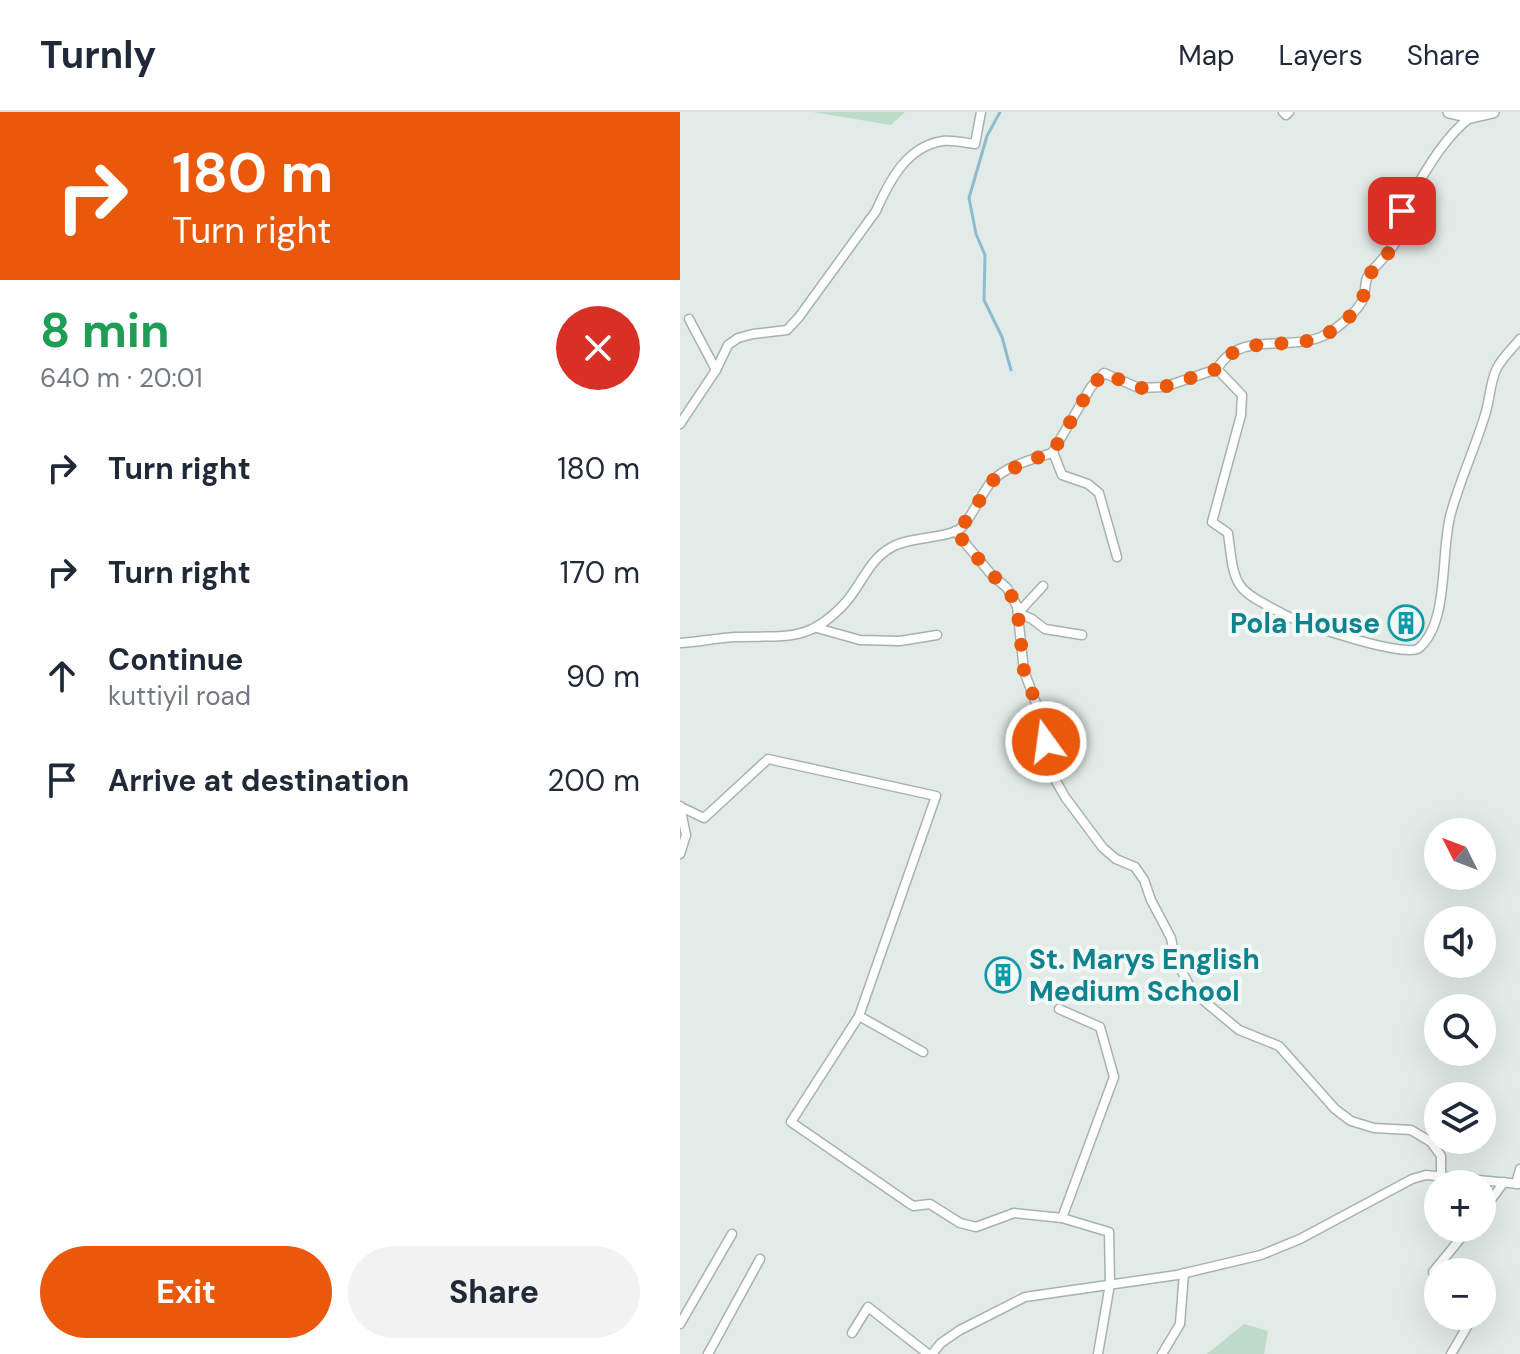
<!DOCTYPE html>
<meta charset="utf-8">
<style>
body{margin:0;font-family:"DM Sans",sans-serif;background:#f2f2f3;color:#1f2937;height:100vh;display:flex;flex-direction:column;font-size:30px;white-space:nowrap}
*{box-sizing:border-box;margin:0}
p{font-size:26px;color:#747a83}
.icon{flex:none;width:44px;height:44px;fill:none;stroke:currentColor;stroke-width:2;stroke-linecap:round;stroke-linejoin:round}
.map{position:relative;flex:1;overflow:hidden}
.side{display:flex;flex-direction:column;background:#fff;width:680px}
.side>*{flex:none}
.banner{background:#ea580c;color:#fff;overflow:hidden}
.needle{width:52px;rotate:312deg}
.buttons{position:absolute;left:744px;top:706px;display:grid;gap:16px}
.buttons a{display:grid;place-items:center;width:72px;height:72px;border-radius:50%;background:#fff;box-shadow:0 8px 32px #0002;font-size:40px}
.pin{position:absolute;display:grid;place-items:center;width:68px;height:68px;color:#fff;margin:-34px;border-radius:16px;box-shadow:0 4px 12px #0006}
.me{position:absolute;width:88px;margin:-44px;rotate:346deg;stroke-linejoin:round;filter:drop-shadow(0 0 6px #0008)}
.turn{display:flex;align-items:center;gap:28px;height:168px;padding:0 40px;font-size:36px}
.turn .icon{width:104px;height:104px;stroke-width:2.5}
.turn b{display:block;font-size:56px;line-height:68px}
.round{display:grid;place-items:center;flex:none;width:84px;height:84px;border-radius:42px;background:#f2f2f3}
.summary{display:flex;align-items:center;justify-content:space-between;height:136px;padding:0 40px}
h1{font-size:48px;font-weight:700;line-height:60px;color:#1e9e55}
.cta{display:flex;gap:16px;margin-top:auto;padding:16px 40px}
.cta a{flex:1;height:92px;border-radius:48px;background:#ea580c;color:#fff;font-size:32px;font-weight:700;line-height:92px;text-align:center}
.cta a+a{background:#f2f2f3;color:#1f2937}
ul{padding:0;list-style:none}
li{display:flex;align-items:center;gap:24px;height:104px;padding:0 40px}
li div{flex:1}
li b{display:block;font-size:30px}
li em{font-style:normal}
header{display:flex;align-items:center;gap:48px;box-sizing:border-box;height:112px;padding:0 40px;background:#fff;border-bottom:2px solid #e0e1e3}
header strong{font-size:38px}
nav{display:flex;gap:44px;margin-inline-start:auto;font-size:28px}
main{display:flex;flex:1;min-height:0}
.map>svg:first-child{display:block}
.green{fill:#bcdbc8}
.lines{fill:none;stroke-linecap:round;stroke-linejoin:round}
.stream{stroke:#8ebccc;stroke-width:3}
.street-casing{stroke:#a5b3af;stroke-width:11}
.secondary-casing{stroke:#a1b6b1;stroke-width:14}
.street{stroke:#fff;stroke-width:8}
.secondary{stroke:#fff;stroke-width:11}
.route{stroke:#ea580c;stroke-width:14;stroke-dasharray:0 25.2}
.labels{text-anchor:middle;stroke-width:8;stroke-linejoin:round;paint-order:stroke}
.culture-label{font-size:28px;font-weight:bold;fill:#0d838f;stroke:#f2f8f6;text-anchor:end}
</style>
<header>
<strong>Turnly</strong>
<nav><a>Map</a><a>Layers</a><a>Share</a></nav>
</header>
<main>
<section class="side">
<div class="banner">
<div class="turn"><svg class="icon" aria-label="right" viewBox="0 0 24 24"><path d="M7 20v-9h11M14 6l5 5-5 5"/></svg><div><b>180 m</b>Turn right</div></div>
</div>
<div class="summary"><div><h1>8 min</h1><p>640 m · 20:01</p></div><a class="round" style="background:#d93025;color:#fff"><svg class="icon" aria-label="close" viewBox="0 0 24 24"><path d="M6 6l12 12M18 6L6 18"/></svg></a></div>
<ul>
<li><svg class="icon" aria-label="right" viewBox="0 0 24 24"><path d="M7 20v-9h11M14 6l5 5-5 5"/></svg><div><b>Turn right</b></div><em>180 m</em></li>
<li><svg class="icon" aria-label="right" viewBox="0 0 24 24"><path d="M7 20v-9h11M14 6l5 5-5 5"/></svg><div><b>Turn right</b></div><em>170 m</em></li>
<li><svg class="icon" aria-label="ahead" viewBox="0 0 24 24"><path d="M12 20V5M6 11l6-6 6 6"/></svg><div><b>Continue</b><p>kuttiyil road</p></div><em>90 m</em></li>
<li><svg class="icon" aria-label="arrive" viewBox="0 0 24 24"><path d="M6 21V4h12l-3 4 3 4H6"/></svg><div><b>Arrive at destination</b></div><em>200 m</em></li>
</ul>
<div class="cta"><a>Exit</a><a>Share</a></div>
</section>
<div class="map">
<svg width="840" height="1242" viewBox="0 0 840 1242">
<rect width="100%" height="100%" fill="#e2ebe8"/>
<g class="green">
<path d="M133,0H225L211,13Z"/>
<path d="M564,1212L588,1219L584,1242H527Z"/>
</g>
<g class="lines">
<path class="stream" d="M320,0L307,24L289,86L296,122L305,143L304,188L322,225L331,258"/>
<defs>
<g id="street">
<path d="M603,0L606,3L609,0"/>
<path d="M791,5C761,27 741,68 722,99C727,126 706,142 690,161C684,168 686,176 684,185C679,199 658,216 645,223C610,241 560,217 537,257L562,283L561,303L532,410L548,421C555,478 554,476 605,503C623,512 726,547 739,536C770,510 760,437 771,401C780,368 795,336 805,303C810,288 810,269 817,256C822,246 833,236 840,227"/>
<path d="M9,207L36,258"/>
<path d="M0,312L36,258L48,233L58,226L73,222L107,218L119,205L196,99C209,69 227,34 263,29C273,28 286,31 295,32L301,0"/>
<path d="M373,340L382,363L408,372L419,381L437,445"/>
<path d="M275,419L311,462L327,476L337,494L344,559L360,602L376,669L385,685L423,736L436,747L455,755L464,768L471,788L491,826L495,846L512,879L559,918L599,934L655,997L671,1009L694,1016L731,1018L751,1030L761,1044V1064"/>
<path d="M363,474L338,501L352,507L365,517L402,523"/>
<path d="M137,516L180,528L220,529L257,523"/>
<path d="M0,531C18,530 37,526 55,525C105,523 128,532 166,490C182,472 189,447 212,435C231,424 270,427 282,415C294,402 300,383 312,369C326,354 353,347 372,341L411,275L424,261L459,276L484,275L537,257"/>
<path d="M1,695L24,706L88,647L256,684L179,904L243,940"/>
<path d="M0,742L6,723L0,694"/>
<path d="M179,904L111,1010L233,1094L250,1092L280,1111L296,1115L334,1101L382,1106L434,965L420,915L379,897"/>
<path d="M836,1072L840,1057"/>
<path d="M802,1100L824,1070"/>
<path d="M382,1106L429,1120L430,1172L418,1242"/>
<path d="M758,1168L753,1160L789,1116"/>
<path d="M0,1212L52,1122"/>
<path d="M172,1221L188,1195L248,1242"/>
<path d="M28,1242L80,1147"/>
<path d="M252,1242L261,1231L280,1218L345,1185L497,1163L581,1143L620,1127L732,1067L746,1063L840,1072"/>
<path d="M482,1242L500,1212L504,1161"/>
<path d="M771,1242L788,1213V1204"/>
</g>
<path id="secondary" d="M769,0L791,5L813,0"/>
</defs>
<use href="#street" class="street-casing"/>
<use href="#secondary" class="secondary-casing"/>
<use href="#street" class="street"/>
<use href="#secondary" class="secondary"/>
</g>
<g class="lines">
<path class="route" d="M366,630L360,602L344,559L337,494L327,476L311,462L275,419L281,416L314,367L347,349L372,341L411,275L424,261L459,276L484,275L537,257C560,218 611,241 645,223C658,216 679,199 683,185C686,176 684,168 690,162C706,142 727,127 722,99"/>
</g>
<defs>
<symbol id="building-ring" viewBox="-11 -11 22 22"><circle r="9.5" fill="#f2f8f6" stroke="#0f9aa8" stroke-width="1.5"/><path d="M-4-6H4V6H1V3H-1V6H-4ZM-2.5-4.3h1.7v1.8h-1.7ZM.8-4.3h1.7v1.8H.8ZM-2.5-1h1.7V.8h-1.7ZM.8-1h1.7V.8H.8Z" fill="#0f9aa8"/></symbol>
</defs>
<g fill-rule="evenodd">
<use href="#building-ring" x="706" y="491" width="40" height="40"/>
<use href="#building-ring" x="303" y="843" width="40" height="40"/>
</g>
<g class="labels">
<g class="culture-label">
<text x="700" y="521">Pola House</text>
<text x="349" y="857" text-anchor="start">St. Marys English<tspan x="349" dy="32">Medium School</tspan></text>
</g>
</g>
</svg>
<div class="buttons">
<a><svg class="needle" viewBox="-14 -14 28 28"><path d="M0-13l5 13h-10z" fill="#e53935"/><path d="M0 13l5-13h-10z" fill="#747a83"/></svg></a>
<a><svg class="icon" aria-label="sound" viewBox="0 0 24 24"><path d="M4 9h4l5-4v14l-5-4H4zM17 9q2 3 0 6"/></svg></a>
<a><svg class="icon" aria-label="search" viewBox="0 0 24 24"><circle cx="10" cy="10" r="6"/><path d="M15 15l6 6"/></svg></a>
<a><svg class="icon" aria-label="layers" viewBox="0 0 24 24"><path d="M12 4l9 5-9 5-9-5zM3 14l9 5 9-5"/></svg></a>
<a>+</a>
<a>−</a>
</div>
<div class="pin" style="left:722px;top:99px;background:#d93025"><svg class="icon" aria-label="arrive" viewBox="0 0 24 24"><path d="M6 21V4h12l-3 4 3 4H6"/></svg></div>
<svg class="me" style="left:366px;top:630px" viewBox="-20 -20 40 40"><circle r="17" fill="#ea580c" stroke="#fff" stroke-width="3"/><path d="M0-11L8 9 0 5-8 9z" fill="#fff"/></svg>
</div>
</main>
